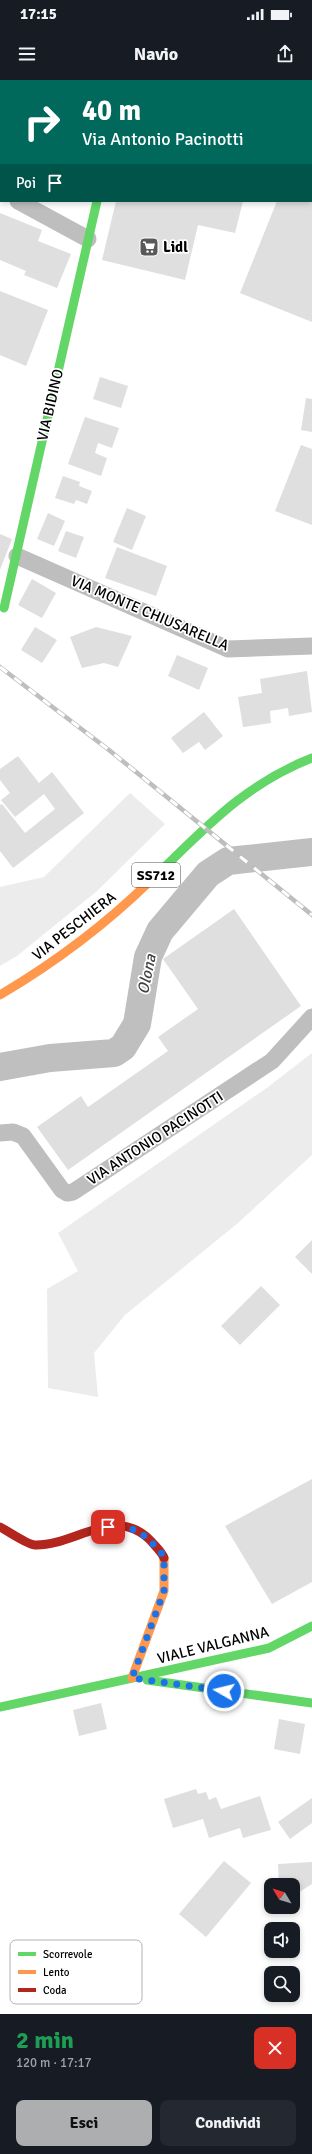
<!DOCTYPE html>
<html lang="it">
<meta charset="utf-8">
<style>
body{margin:0;font-family:Signika,sans-serif;background:#242831;color:#f1f3f6;height:100vh;display:flex;flex-direction:column;font-size:15px;white-space:nowrap}
*{box-sizing:border-box;margin:0}
p{font-size:13px;color:#9ea1a6}
.icon{flex:none;width:22px;height:22px;fill:none;stroke:currentColor;stroke-width:2;stroke-linecap:round;stroke-linejoin:round}
.map{position:relative;height:1934px;overflow:hidden}
.drawer{display:flex;flex-direction:column;background:#171b24;flex:1}
.drawer>*{flex:none}
.top-card{position:absolute;left:0px;top:0px;width:312px;height:122px;box-shadow:0 2px 6px #0003;background:#00695c;color:#fff;overflow:hidden}
.needle{width:26px;rotate:308deg}
.buttons{position:absolute;left:264px;top:1798px;display:grid;gap:8px}
.buttons a{display:grid;place-items:center;width:36px;height:36px;border-radius:8px;background:#171b24;box-shadow:0 2px 6px #0003;font-size:20px}
.pin{position:absolute;display:grid;place-items:center;width:34px;height:34px;color:#fff;margin:-17px;border-radius:8px;box-shadow:0 2px 6px #0006}
.me{position:absolute;width:44px;margin:-22px;rotate:278deg;stroke-linejoin:round;filter:drop-shadow(0 0 3px #0008)}
.turn{display:flex;align-items:center;gap:14px;height:84px;padding:0 16px;font-size:18px}
.turn .icon{width:52px;height:52px;stroke-width:2.5}
.turn b{display:block;font-size:28px;line-height:34px}
.then{display:flex;align-items:center;height:38px;padding:0 16px;background:#0003;gap:8px;font-size:15px}
.round{display:grid;place-items:center;flex:none;width:42px;height:42px;border-radius:8px;background:#242831}
.headline{display:flex;align-items:center;justify-content:space-between;height:68px;padding:0 16px}
h1{font-size:24px;font-weight:700;line-height:30px;color:#1e9e55}
.primary-button{display:flex;gap:8px;margin-top:auto;padding:8px 16px}
.primary-button a{flex:1;height:46px;border-radius:8px;background:#adaeaf;color:#111;font-size:16px;font-weight:700;line-height:46px;text-align:center}
.primary-button a+a{background:#242831;color:#f1f3f6}
.status{display:flex;justify-content:space-between;align-items:center;height:28px;padding:0 20px;background:#171b24;direction:ltr}
.status svg{height:11px;fill:currentColor}
header{display:flex;justify-content:space-between;align-items:center;height:52px;padding:0 16px;background:#171b24;font-size:18px;font-weight:700}
.map>svg:first-child{display:block}
.green{fill:#ececec}
.lines{fill:none;stroke-linecap:round;stroke-linejoin:round}
.river{stroke:#bfbfbf;stroke-width:28}
.building{fill:#dfdfdf}
.street{stroke:#bebebe;stroke-width:17}
.fast{stroke:#63d668;stroke-width:9}
.slow{stroke:#ff974d;stroke-width:9}
.jam{stroke:#b3261e;stroke-width:9}
.rail-casing{stroke:#bebebe;stroke-width:4.5}
.rail{stroke:#fff;stroke-width:3;stroke-dasharray:9;stroke-linecap:butt}
.route{stroke:#1a73e8;stroke-width:7;stroke-dasharray:0 12.6}
.labels{text-anchor:middle;stroke-width:3.5;stroke-linejoin:round;paint-order:stroke}
.shield{fill:#fff;stroke:#4c4c4c;stroke-width:1}
.shield-label{font-size:14px;font-weight:bold;fill:#000}
.poi-label{font-size:15px;font-weight:bold;fill:#000;stroke:#fff;text-anchor:start}
.street-label{font-size:15px;fill:#000;stroke:#fff}
.water-label{font-size:16px;font-style:italic;fill:#444;stroke:#fff}
.key{fill:#fff;stroke:#b2b2b2;stroke-width:1}
.key-label{font-size:11px;fill:#000}
</style>
<div class="status"><b>17:15</b><svg viewBox="0 0 49 12"><path d="M0 12V9h3v3zM5 12V6h3v6zM10 12V3h3v9zM15 12V0h3v12zM26 1h20v11H26zM47 4h2v5h-2z"/></svg></div>
<header><svg class="icon" aria-label="menu" viewBox="0 0 24 24"><path d="M4 6h16M4 12h16M4 18h16"/></svg>Navio<svg class="icon" aria-label="share" viewBox="0 0 24 24"><path d="M12 15V3M7 8l5-5 5 5M5 13v7h14v-7"/></svg></header>
<div class="map">
<svg width="312" height="1934" viewBox="0 0 312 1934">
<rect width="100%" height="100%" fill="#fff"/>
<g class="green">
<path d="M130,713L165,744L97,811L17,876L0,886V807L44,797Z"/>
<path d="M312,973V1075L238,1143L125,1235L94,1273L98,1317L48,1308L47,1209L78,1191L58,1153L268,1007Z"/>
</g>
<g class="lines">
<path class="river" d="M0,987L50,978L114,973L123,967L137,944L148,877L160,851L208,794L228,781L312,772"/>
</g>
<g class="building">
<path d="M116,121H243L235,153L198,145L185,200L102,180Z"/>
<path d="M277,121H312V242L240,213Z"/>
<path d="M0,133L42,150L38,161L71,174L57,208L24,195L26,191L0,180Z"/>
<path d="M0,211L48,230L26,286L0,275Z"/>
<path d="M100,297L128,306L121,328L93,319Z"/>
<path d="M306,318L312,319V352L301,350Z"/>
<path d="M85,337L119,348L112,368L98,363L95,373L107,378L101,396L68,384Z"/>
<path d="M301,365L312,369V445L275,431Z"/>
<path d="M63,396L80,402L79,406L92,411L87,424L76,420L74,424L55,418Z"/>
<path d="M127,428L146,436L132,470L113,462Z"/>
<path d="M48,433L65,441L54,466L37,459Z"/>
<path d="M66,451L84,457L76,478L58,471Z"/>
<path d="M0,454L12,459L0,490Z"/>
<path d="M117,467L167,486L156,516L105,498Z"/>
<path d="M32,499L56,513L42,538L18,525Z"/>
<path d="M35,547L57,560L42,583L21,570Z"/>
<path d="M96,547L132,556L118,587L104,583L82,588L70,557Z"/>
<path d="M177,575L208,588L199,610L168,596Z"/>
<path d="M307,591L312,632L289,636L288,628L270,631L271,643L243,647L238,617L262,613L260,599Z"/>
<path d="M204,632L223,656L205,670L199,662L183,673L171,658Z"/>
<path d="M18,676L39,703L52,692L84,733L13,788L0,771V725L2,724L25,753L55,729L44,714L15,737L1,720L10,713L0,700V689Z"/>
<path d="M234,829L301,926L68,1090L37,1047L81,1016L88,1027L168,971L158,957L198,929L163,879Z"/>
<path d="M312,1160V1194L295,1177Z"/>
<path d="M261,1206L280,1225L240,1265L221,1246Z"/>
<path d="M312,1399V1502L272,1524L225,1446Z"/>
<path d="M101,1623L107,1649L79,1656L73,1630Z"/>
<path d="M279,1639L305,1644L300,1674L274,1669Z"/>
<path d="M196,1709L198,1714L206,1712L209,1720L216,1717L221,1729L260,1716L271,1750L243,1758L240,1748L209,1758L203,1739L173,1748L164,1719Z"/>
<path d="M312,1718V1743L290,1759L278,1742Z"/>
<path d="M224,1781L251,1803L206,1857L179,1834Z"/>
<path d="M312,1782V1804L293,1816V1805H279L278,1784Z"/>
</g>
<g class="lines">
<g class="street">
<path d="M67,1V0"/>
<path d="M125,1V0"/>
<path d="M0,111L1,112"/>
<path d="M18,121L88,159"/>
<path d="M17,476L228,569L312,566"/>
<path d="M0,1053L13,1052L23,1056L62,1110L67,1113L73,1112L272,981L312,937"/>
</g>
<g class="fast">
<path d="M4,528L97,121"/>
<path d="M150,801C204,750 241,706 312,678"/>
<path d="M147,1600L312,1623"/>
<path d="M0,1627L269,1568L312,1546"/>
</g>
<g class="slow">
<path d="M0,915C54,883 105,845 150,801"/>
<path d="M132,1598L164,1511V1478"/>
</g>
<path class="jam" d="M0,1447C8,1451 28,1465 35,1465C75,1466 116,1424 151,1461C155,1466 162,1472 164,1478"/>
<defs>
<path id="rail" d="M0,587L109,670L312,835"/>
</defs>
<use href="#rail" class="rail-casing"/>
<use href="#rail" class="rail"/>
</g>
<g class="lines">
<path class="route" d="M108,1447C137,1444 147,1457 164,1476V1511L132,1598L224,1611"/>
</g>
<defs>
<symbol id="supermarket-square" viewBox="-11 -11 22 22"><rect x="-9" y="-9" width="18" height="18" rx="4" fill="#595959" stroke="#fff"/><path d="M-6-5.5h2.5l.6 2H6L4.5 2H-2.5L-4.4-4H-6ZM-1.5 3.2a1.3 1.3 0 1 0 .1 0ZM3 3.2a1.3 1.3 0 1 0 .1 0Z" fill="#fff"/></symbol>
</defs>
<g fill-rule="evenodd">
<use href="#supermarket-square" x="138" y="156" width="22" height="22"/>
</g>
<g class="labels">
<rect class="shield" x="132" y="783" width="48" height="24" rx="3"/>
<g class="shield-label">
<text x="156" y="800">SS712</text>
</g>
<g class="poi-label">
<text x="163" y="172">Lidl</text>
</g>
<g class="street-label">
<text transform="translate(50 325) rotate(-77)" y="5">VIA BIDINO</text>
<text transform="translate(150 533) rotate(23)" y="5">VIA MONTE CHIUSARELLA</text>
<text transform="translate(74 846) rotate(-38)" y="5">VIA PESCHIERA</text>
<text transform="translate(155 1058) rotate(-33)" y="5">VIA ANTONIO PACINOTTI</text>
<text transform="translate(213 1565) rotate(-14)" y="5">VIALE VALGANNA</text>
</g>
<g class="water-label">
<text transform="translate(146 894) rotate(-78)" y="6">Olona</text>
</g>
</g>
<rect x="10" y="1860" width="132" height="64" rx="6" class="key"/>
<rect x="18" y="1872" width="18" height="4" fill="#63d668"/>
<rect x="18" y="1890" width="18" height="4" fill="#ff974d"/>
<rect x="18" y="1908" width="18" height="4" fill="#b3261e"/>
<g class="key-label">
<text x="43" y="1878">Scorrevole</text>
<text x="43" y="1896">Lento</text>
<text x="43" y="1914">Coda</text>
</g>
</svg>
<div class="buttons">
<a><svg class="needle" viewBox="-14 -14 28 28"><path d="M0-13l5 13h-10z" fill="#e53935"/><path d="M0 13l5-13h-10z" fill="#9ea1a6"/></svg></a>
<a><svg class="icon" aria-label="sound" viewBox="0 0 24 24"><path d="M4 9h4l5-4v14l-5-4H4zM17 9q2 3 0 6"/></svg></a>
<a><svg class="icon" aria-label="search" viewBox="0 0 24 24"><circle cx="10" cy="10" r="6"/><path d="M15 15l6 6"/></svg></a>
</div>
<div class="pin" style="left:108px;top:1447px;background:#d93025"><svg class="icon" aria-label="arrive" viewBox="0 0 24 24"><path d="M6 21V4h12l-3 4 3 4H6"/></svg></div>
<svg class="me" style="left:224px;top:1611px" viewBox="-20 -20 40 40"><circle r="17" fill="#1a73e8" stroke="#fff" stroke-width="3"/><path d="M0-11L8 9 0 5-8 9z" fill="#fff"/></svg>
<div class="top-card">
<div class="turn"><svg class="icon" aria-label="right" viewBox="0 0 24 24"><path d="M7 20v-9h11M14 6l5 5-5 5"/></svg><div><b>40 m</b>Via Antonio Pacinotti</div></div>
<div class="then">Poi<svg class="icon" aria-label="arrive" viewBox="0 0 24 24"><path d="M6 21V4h12l-3 4 3 4H6"/></svg></div>
</div>
</div>
<section class="drawer">
<div class="headline"><div><h1>2 min</h1><p>120 m · 17:17</p></div><a class="round" style="background:#d93025;color:#fff"><svg class="icon" aria-label="close" viewBox="0 0 24 24"><path d="M6 6l12 12M18 6L6 18"/></svg></a></div>
<div class="primary-button"><a>Esci</a><a>Condividi</a></div>
</section>
